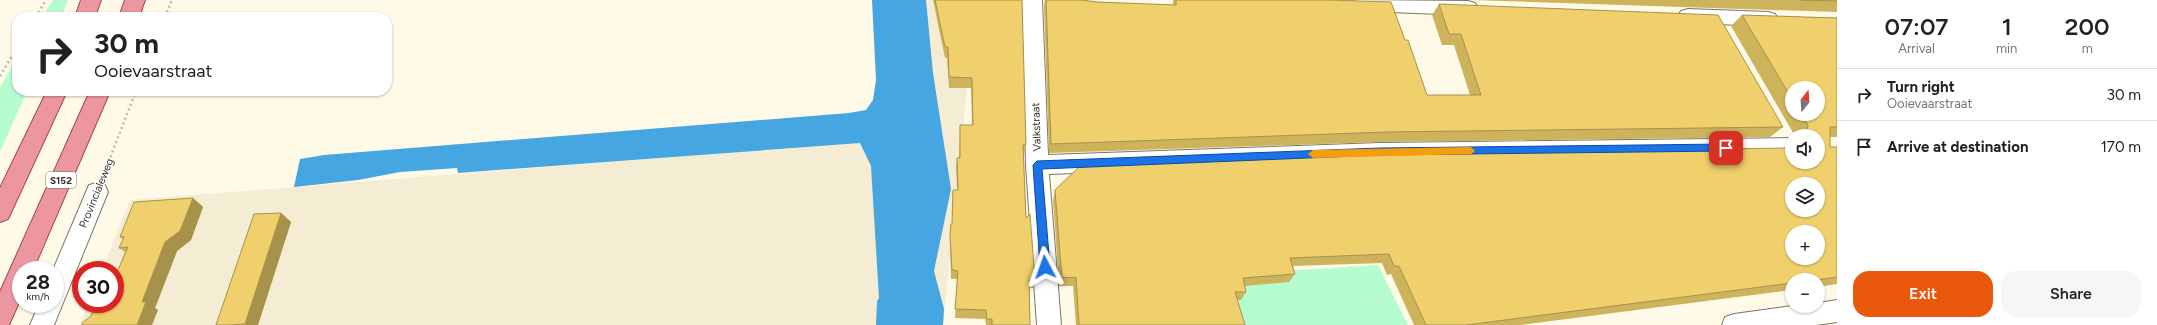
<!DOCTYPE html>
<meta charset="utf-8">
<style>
body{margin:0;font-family:Figtree,sans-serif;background:#f6f6f6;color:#222;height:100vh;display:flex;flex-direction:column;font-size:15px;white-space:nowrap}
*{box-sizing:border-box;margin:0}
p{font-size:13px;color:#767676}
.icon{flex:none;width:22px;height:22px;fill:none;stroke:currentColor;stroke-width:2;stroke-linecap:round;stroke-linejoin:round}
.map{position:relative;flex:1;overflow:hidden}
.sheet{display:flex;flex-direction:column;background:#fff;width:320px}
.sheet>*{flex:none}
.top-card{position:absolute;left:12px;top:12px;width:380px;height:84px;border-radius:16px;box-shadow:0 1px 3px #0004;background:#fff;color:#222;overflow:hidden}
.needle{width:26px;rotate:17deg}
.fabs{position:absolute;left:1785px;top:81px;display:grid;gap:8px}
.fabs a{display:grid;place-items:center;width:40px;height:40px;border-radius:50%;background:#fff;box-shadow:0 1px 3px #0004;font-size:20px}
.speed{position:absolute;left:12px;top:261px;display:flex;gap:8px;font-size:20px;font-weight:700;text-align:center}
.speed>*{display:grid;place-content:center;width:52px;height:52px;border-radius:50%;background:#fff;box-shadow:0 1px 3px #0004;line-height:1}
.speed small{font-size:10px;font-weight:400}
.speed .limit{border:6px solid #d22;background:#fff;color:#111}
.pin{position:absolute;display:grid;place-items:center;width:34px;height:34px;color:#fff;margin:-17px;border-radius:8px;box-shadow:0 2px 6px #0006}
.me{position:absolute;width:44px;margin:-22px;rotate:356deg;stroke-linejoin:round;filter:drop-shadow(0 0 3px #0008)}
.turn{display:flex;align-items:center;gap:14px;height:84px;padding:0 16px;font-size:18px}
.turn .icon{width:52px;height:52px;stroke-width:2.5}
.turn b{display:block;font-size:28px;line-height:34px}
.eta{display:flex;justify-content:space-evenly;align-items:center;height:68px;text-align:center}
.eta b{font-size:24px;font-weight:600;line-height:28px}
.action{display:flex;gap:8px;margin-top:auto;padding:8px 16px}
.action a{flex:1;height:46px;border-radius:16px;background:#ea580c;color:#fff;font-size:16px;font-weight:600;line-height:46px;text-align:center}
.action a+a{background:#f6f6f6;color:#222}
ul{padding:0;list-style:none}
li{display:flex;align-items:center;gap:12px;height:52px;padding:0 16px;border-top:1px solid #e0e0e0}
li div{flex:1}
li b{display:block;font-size:15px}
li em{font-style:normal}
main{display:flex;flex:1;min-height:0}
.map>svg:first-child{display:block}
.built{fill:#f5edd3}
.green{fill:#b5fdd0}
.water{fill:#46a6e1}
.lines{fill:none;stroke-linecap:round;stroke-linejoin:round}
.minor-casing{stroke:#7b7665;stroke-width:2}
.major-casing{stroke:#a4474e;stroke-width:2}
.path{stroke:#bdb8aa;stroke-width:2.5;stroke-dasharray:2 3;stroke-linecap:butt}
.minor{fill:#fff;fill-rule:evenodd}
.major{fill:#ec97a0;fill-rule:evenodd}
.wall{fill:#ceb35d;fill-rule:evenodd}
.shaded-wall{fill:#a7924c}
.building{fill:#efd06c;stroke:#a7924c;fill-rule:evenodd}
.route{fill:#1a73e8;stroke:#114b97}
.slow{fill:#f59e0b}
.labels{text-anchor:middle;stroke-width:3;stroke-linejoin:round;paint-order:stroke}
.shield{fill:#fff;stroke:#72706b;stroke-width:1}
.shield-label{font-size:10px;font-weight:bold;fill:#36332c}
.street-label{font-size:11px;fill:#36332c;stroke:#fff}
</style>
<main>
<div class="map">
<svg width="1837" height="325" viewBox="0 0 1837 325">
<rect width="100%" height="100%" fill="#fff9e7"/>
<path class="built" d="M921,0H976L943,325H80L88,304H115V270H102L130,200L899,139Z"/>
<g class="green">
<path d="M53,0H68L61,17H42Z"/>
<path d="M17,59V91H27L0,152V87Z"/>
<path d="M1378,265L1408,325H1237L1230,301L1238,287L1285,271Z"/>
</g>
<path class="water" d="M872,0H926L933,73L951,189L934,271L944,309L943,325H876L877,301L879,298L871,166L860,143L458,173L457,168L400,172L358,180L294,187L300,159L324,155L849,113L866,110L873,100L876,80Z"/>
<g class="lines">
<defs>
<g id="minor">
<path d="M1022,0H1042L1048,155L1380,143L1792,138V156L1380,161L1049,174L1061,325H1037L1026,165Z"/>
<path d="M1355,0L1468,1L1475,3L1478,8L1475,13L1468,15L1363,11L1356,9L1353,4Z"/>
<path d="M1688,9L1768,12L1775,14L1778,19L1775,24L1768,26L1688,23L1681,21L1678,16L1681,11Z"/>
<path d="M97,183L105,185L108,192L54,325H30L39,304H55V270H53L89,185Z"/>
<path d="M1837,300V322L1816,325H1722L1725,317L1734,314L1792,306H1818V303Z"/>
</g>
<g id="major">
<path d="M81,0H101L95,17H75Z"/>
<path d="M125,0H145L139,17H119Z"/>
<path d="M47,91H67L8,219L0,222V188Z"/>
<path d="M90,91H110L33,270H21V298L9,325H0V292Z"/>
</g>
</defs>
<use href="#minor" class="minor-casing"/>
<use href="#major" class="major-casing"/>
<g class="path">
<path d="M36,17L46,0"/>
<path d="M165,17L172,0"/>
<path d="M0,76L17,48"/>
<path d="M105,171L136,91"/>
</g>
<use href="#minor" class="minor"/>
<use href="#major" class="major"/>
</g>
<g class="wall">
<path d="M933,0H1022L1026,145L1024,155H1023L1026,218L1035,280L1033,288H1030V325H986L985,319L955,318L957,279H951L950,245L951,224H952L953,190H957L956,167L957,158H959L960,125H972L971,88H949L947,58H945Z"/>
<path d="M1045,0H1081L1097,2L1173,5V0H1329L1405,40L1427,95H1470L1454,45H1442L1432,15L1439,4L1783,127L1770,137L1380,142L1049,153L1044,6Z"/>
<path d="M1471,0H1837V12Z"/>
<path d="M1742,15L1837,18V137H1830V147H1837V284L1818,287V280H1792V290L1521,325H1414L1391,274L1387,275L1382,263L1293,266L1295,274L1289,282L1245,286L1246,292L1241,300H1237L1245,325H1076L1073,286H1059L1053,200L1055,190L1792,162L1818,136H1795L1731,26ZM1792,88L1818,114H1792Z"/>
<path d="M193,198L203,207L191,240L177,251L155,308L158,310L91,316L104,305L125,252L119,248L123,239L120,237Z"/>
<path d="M281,213L291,222L258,325H216Z"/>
</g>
<g class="shaded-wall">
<path d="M193,198L203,207L191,240L177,251L155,308L158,310L152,325H137L142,302L165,242Z"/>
<path d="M281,213L291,222L258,325H247L245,324Z"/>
</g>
<g class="building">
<path d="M935,0H1022L1026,145H1023L1026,218L1030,214L1035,280H1029L1030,325H992V319H987L986,310L955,309L958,271L952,270L950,236L951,224H952L953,190H958L957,158H960V125H973L972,78L949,77L948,47H945Z"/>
<path d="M1046,0H1081L1097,2L1176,5V0H1329L1391,2L1405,40H1408L1427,95H1481L1461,34H1449L1439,4L1718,15L1783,127L1387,132L1051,144Z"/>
<path d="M1801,0H1837V1Z"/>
<path d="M1742,15L1837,18V127H1830V147H1837V277L1816,280H1792V283L1466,325H1426L1399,266H1394L1389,254L1290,258L1295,274L1243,278L1246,292H1235L1245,325H1079L1076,277L1062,278L1055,190L1081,165L1387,153L1792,148V162H1818V136H1806L1808,125L1801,114H1818V88H1792V99ZM1792,184H1818V210H1792ZM1792,232H1818V258H1792Z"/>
<path d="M193,198L180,231L165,242L142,302H146L137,325H82V323L91,316L95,305H104V304H115V277L128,247L119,248L124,237H120L134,202Z"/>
<path d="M281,213L245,324L230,325H216L254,214Z"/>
</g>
<path class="route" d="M1726,144L1731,148L1726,151L1380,155L1042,169L1050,267L1045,271L1040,267L1033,165L1037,161L1380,148Z"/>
<path class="slow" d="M1471,147L1475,151L1471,154L1313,158L1308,154L1313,150Z"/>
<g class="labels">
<rect class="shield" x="46" y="172" width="30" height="16" rx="3"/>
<g class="shield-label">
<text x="61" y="184">S152</text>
</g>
<g class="street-label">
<text transform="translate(1036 127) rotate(-92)" y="4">Valkstraat</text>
<text transform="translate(96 193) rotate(-68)" y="4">Provincialeweg</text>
</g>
</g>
</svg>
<div class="fabs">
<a><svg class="needle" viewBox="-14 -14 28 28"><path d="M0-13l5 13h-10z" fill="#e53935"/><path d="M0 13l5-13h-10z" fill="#767676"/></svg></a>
<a><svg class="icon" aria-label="sound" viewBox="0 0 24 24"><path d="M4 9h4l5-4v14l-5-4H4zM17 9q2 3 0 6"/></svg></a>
<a><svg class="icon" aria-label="layers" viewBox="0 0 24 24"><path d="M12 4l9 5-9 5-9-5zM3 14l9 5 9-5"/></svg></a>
<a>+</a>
<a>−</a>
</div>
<div class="speed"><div>28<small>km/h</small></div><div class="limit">30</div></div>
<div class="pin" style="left:1726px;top:148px;background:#d93025"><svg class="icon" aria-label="arrive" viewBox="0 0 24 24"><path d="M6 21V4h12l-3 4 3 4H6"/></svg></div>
<svg class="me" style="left:1045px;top:267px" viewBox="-20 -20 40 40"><path d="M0-17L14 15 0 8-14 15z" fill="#1a73e8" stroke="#fff" stroke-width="4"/></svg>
<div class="top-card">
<div class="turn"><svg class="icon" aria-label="right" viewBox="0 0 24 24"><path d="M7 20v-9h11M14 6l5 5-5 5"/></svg><div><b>30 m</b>Ooievaarstraat</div></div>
</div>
</div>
<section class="sheet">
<div class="eta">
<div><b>07:07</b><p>Arrival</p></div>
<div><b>1</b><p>min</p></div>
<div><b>200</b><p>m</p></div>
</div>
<ul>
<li><svg class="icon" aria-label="right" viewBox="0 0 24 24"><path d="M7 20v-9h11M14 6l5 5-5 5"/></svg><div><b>Turn right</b><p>Ooievaarstraat</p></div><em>30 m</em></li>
<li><svg class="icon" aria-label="arrive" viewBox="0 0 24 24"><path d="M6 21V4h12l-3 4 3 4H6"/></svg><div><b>Arrive at destination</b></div><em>170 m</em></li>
</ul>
<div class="action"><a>Exit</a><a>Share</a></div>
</section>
</main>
